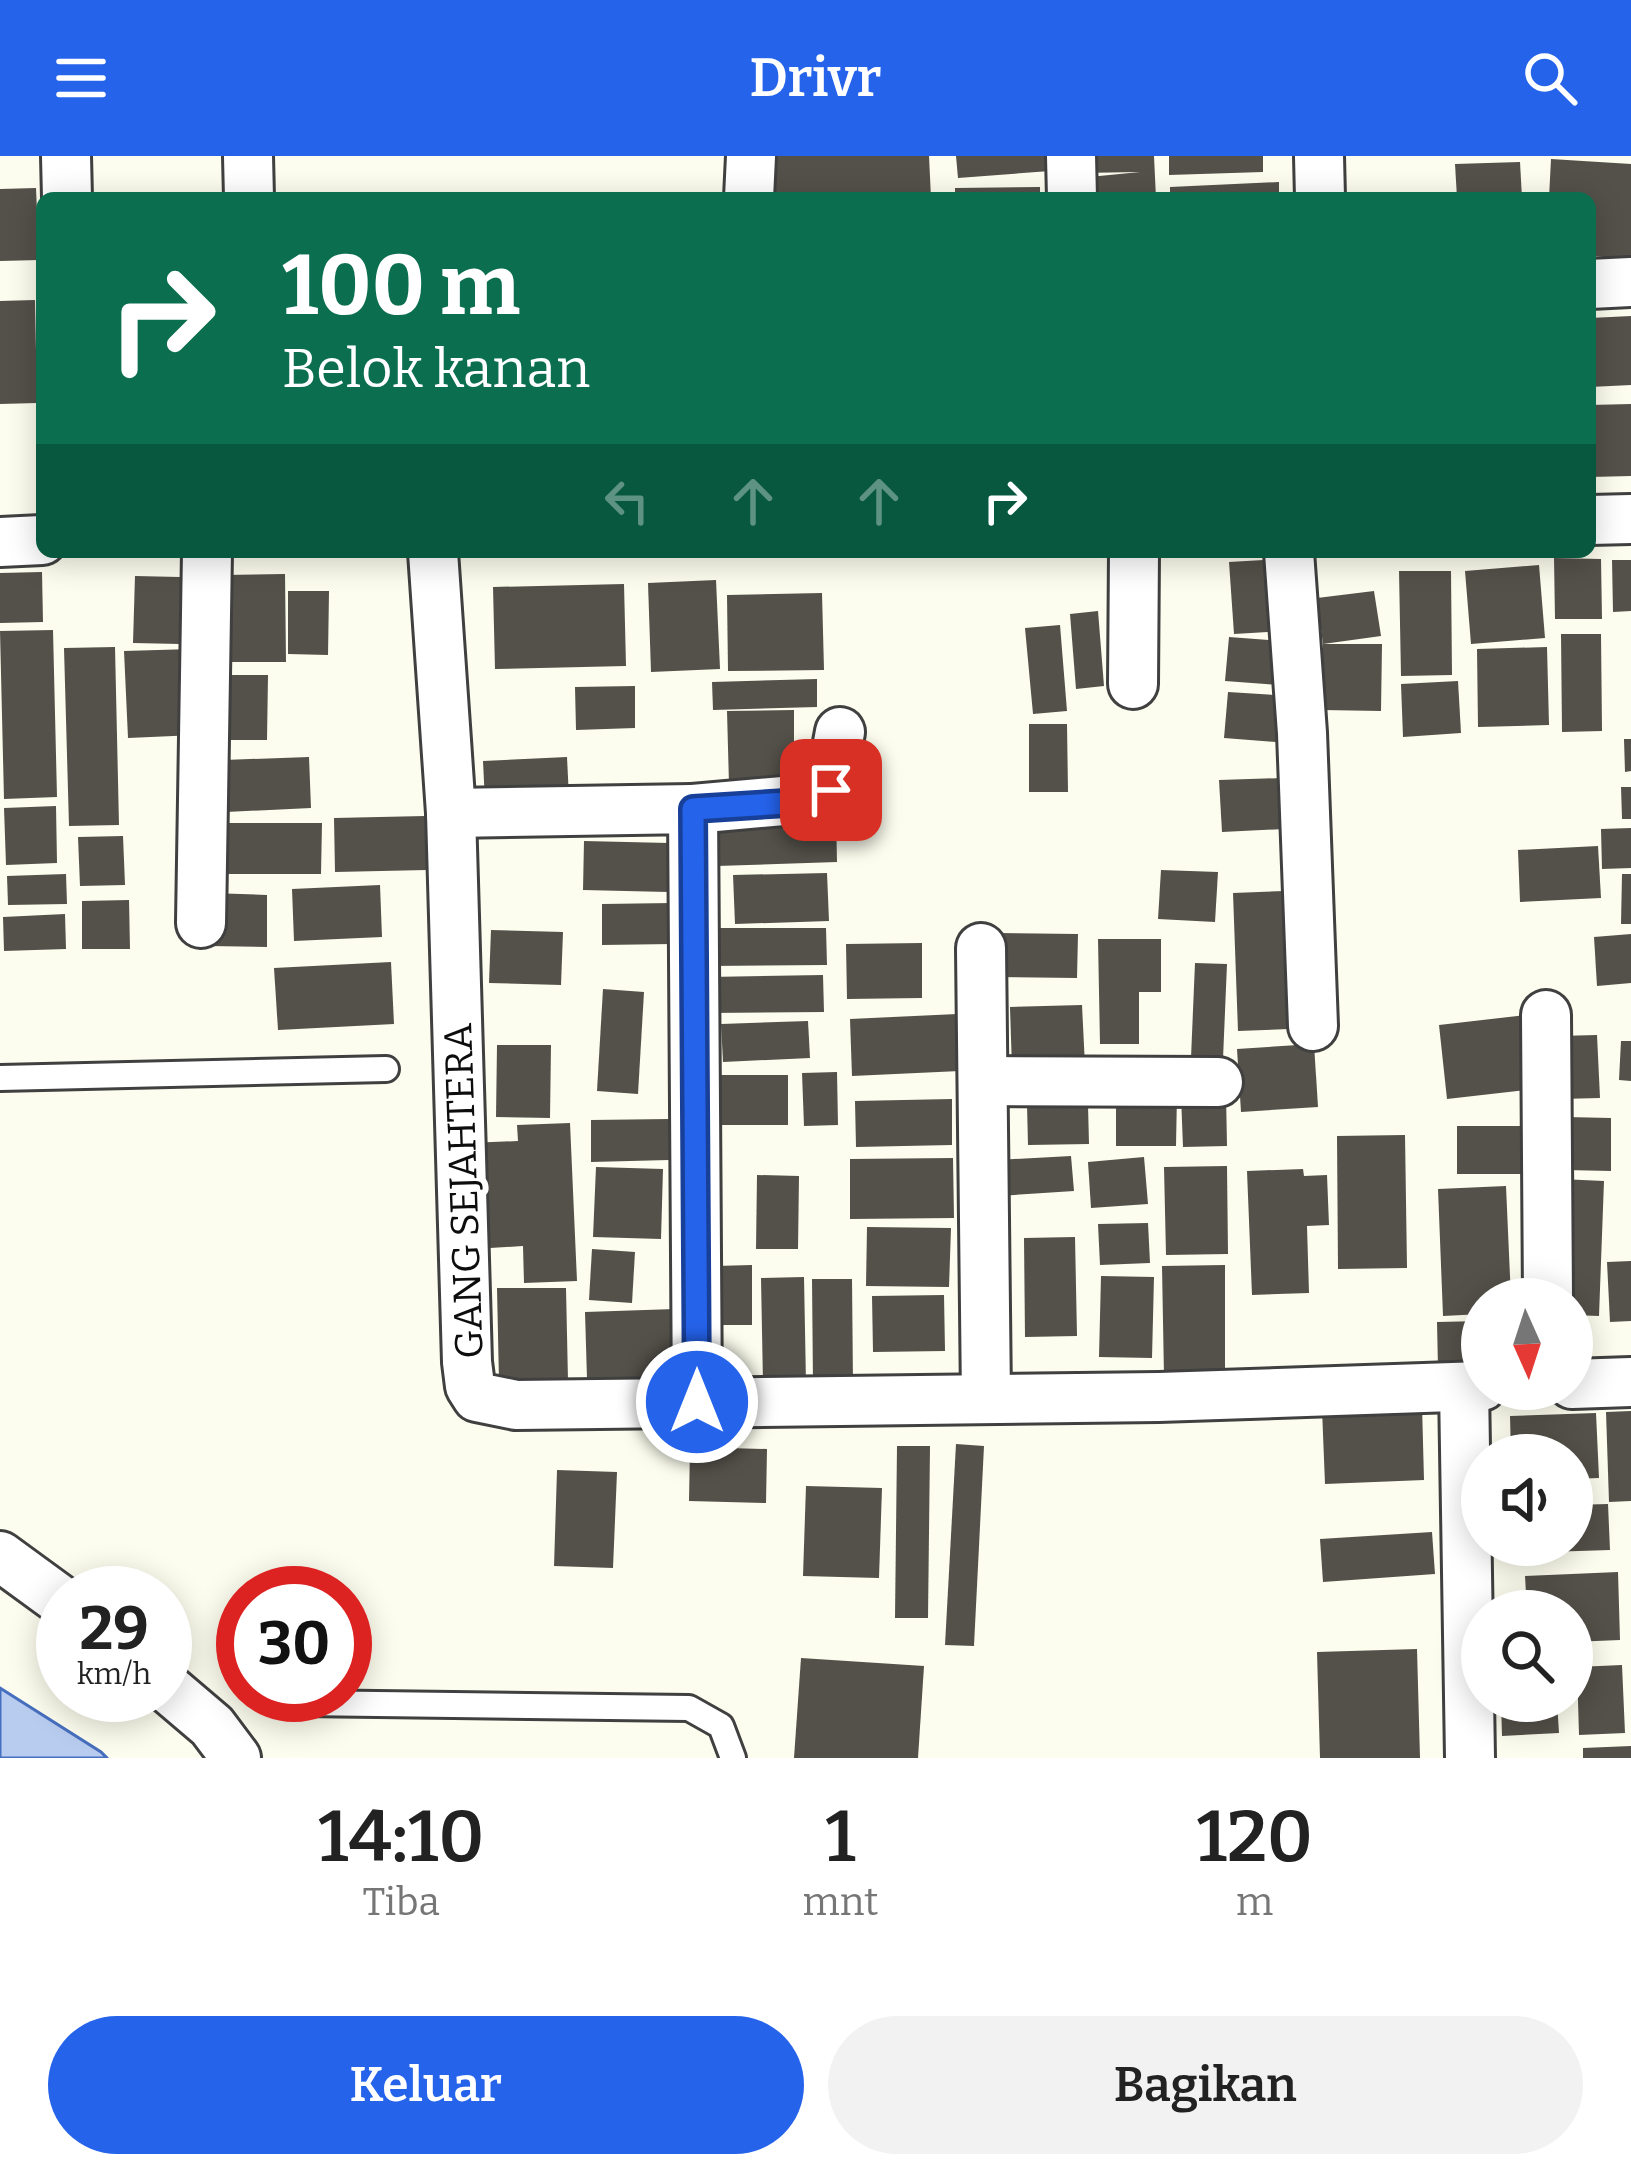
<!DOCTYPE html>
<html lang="id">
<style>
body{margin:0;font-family:Bitter,serif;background:#f2f2f2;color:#222;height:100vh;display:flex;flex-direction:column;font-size:45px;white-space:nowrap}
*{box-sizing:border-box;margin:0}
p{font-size:39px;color:#767676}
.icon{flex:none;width:66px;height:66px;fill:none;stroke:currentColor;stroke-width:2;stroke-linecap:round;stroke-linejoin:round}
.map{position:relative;height:1602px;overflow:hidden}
.details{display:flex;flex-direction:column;background:#fff;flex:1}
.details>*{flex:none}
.guide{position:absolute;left:36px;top:36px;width:1560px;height:366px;border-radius:18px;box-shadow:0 6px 30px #0003;background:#0b6e4f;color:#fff;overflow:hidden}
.needle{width:78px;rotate:177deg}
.tools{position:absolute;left:1461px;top:1122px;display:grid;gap:24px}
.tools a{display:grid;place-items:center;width:132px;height:132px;border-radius:50%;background:#fff;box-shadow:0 6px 30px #0003;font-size:60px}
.speed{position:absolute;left:36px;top:1410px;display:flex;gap:24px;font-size:60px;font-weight:700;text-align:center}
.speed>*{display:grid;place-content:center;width:156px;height:156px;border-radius:50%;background:#fff;box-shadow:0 6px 30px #0003;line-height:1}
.speed small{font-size:30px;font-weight:400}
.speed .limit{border:18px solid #d22;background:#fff;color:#111}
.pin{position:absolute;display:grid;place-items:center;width:102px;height:102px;color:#fff;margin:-51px;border-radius:24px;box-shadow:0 6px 18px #0006}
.me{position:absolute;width:132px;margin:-66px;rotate:0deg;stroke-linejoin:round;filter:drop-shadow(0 0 9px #0008)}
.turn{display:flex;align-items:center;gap:42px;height:252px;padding:0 48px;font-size:54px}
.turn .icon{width:156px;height:156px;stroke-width:2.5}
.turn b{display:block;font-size:84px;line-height:102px}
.lanes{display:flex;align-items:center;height:114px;padding:0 48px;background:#0003;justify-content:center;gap:60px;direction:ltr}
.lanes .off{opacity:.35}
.eta{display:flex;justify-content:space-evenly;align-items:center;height:204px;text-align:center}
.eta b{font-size:72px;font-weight:600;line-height:84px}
.button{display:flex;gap:24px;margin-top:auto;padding:24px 48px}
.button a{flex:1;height:138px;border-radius:72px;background:#2563eb;color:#fff;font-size:48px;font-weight:600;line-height:138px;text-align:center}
.button a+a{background:#f2f2f2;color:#222}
header{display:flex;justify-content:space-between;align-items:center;height:156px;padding:0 48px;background:#2563eb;color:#fff;font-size:54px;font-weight:600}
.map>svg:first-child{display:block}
.water{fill:#b8ccef;stroke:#476fbf;stroke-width:3}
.building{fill:#54514a}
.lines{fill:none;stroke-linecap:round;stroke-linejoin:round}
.lane-casing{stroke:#404040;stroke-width:30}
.street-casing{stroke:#404040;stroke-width:54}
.lane{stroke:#fff;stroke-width:24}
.street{stroke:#fff;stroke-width:48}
.route-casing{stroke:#184099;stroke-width:30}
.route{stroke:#2563eb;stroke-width:21}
.labels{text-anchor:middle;stroke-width:12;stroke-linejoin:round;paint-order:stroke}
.street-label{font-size:39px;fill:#0d0d0d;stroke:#fff}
</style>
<header><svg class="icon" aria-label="menu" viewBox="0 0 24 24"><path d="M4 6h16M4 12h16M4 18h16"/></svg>Drivr<svg class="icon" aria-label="search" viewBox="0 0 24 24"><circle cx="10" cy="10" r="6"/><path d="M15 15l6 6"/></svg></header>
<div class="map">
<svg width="1631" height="1602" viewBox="0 0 1631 1602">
<rect width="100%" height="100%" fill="#fcfdee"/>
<path class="water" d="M0,1532L101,1596L107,1602H0Z"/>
<g class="building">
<path d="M762,0H929L931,42H764Z"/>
<path d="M956,0H1049L1050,15L958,22Z"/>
<path d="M1080,0H1154L1156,42H1090L1089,21L1140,16L1080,17Z"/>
<path d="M1169,0H1263V16L1169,19Z"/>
<path d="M1551,3L1631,8V103L1590,100V42H1549Z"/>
<path d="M1520,6L1522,42H1457L1455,8Z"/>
<path d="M1279,26V42H1170V31Z"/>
<path d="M1040,31V42H955V32Z"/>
<path d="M36,32L39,104L0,105V33Z"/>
<path d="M35,144L37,247L0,248V145Z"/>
<path d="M1631,160V229L1590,231V162Z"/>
<path d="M1631,248V320L1590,321V249Z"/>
<path d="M1554,402L1601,403L1602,463H1555Z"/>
<path d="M1281,403L1285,475L1234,478L1229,406Z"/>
<path d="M1612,404H1631V455L1613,456Z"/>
<path d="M1539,409L1545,482L1471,488L1465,415Z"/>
<path d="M1399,415H1451L1452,519L1401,520Z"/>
<path d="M42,416L43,466L0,467V417Z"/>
<path d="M285,418L286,506H225L223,419Z"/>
<path d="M135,420L180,421V488L133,487Z"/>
<path d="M716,424L720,513L651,516L648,427Z"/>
<path d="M624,428L626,510L495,513L493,431Z"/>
<path d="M288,435H329L328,499L288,498Z"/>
<path d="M1374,435L1381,480L1323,488L1317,442Z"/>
<path d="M822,437L824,514L728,515L727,439Z"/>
<path d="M1098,455L1104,530L1076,533L1070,458Z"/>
<path d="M1060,469L1067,555L1033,558L1025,472Z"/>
<path d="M53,474L57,641L4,643L0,475Z"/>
<path d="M1561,478H1601L1602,575L1562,576Z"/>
<path d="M1229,481L1284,485L1280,529L1225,525Z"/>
<path d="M1323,488H1382L1381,555L1322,554Z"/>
<path d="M115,491L119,669L69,670L64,492Z"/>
<path d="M1547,491L1549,569L1478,571L1477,493Z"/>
<path d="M192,493L196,579L128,582L124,495Z"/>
<path d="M217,519H268L267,584H217Z"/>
<path d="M817,523V551L713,554L712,526Z"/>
<path d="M1458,525L1461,577L1403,581L1401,528Z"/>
<path d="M635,530V572L576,574L575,531Z"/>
<path d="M1228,536L1291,540L1288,587L1224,582Z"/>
<path d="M794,554V627L729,628L727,555Z"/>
<path d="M1029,568H1067L1068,636H1029Z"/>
<path d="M1624,583H1631V615L1625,616Z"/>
<path d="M309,601L311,652L226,656L224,604Z"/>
<path d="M567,601L569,642L485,646L483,605Z"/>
<path d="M1282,622L1284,673L1222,676L1219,624Z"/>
<path d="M1621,631H1631V663H1622Z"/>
<path d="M56,650L57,707L6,709L4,652Z"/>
<path d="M836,657L837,706L717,710L715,661Z"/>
<path d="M425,660L427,714L335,716L334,662Z"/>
<path d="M222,667H322L321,718H222Z"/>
<path d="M1631,672V712L1602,713L1601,673Z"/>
<path d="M123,680L125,729L80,730L78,681Z"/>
<path d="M584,685L669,687L668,736L583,734Z"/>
<path d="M1598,690L1601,742L1520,746L1518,694Z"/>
<path d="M1161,714L1218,716L1215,766L1158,763Z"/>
<path d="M827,717L829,765L735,768L733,719Z"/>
<path d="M66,718L67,748L8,749L7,720Z"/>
<path d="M1622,718H1631V768H1621Z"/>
<path d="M380,729L382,781L294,785L292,733Z"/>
<path d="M1284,735L1289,873L1238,875L1233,737Z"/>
<path d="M210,737L267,739V791L209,790Z"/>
<path d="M129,744L130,793H82V745Z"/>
<path d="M672,747V788L602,789V748Z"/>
<path d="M65,758L66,793L4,795L3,761Z"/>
<path d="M709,772H826L827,809L709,810Z"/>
<path d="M491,774L563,776L561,829L489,827Z"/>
<path d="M996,777L1078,778L1077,822L996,821Z"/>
<path d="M1631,778V827L1597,830L1594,781Z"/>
<path d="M1098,783H1161V836H1139V888H1100Z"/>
<path d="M922,787V842L847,843L846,788Z"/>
<path d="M391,806L394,868L278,874L274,812Z"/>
<path d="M1195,807L1227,808L1223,903L1191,902Z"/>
<path d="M823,819L824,856L708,857V821Z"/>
<path d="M603,833L644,836L638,938L597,935Z"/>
<path d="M1082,849L1085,910L1012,913L1010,851Z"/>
<path d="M957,858L960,915L852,920L850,863Z"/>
<path d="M1526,859L1534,933L1447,943L1439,869Z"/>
<path d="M808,865L810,902L723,906L721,868Z"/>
<path d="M1597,879L1600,942L1560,943L1558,880Z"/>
<path d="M1621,885H1631V925L1619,924Z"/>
<path d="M1314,888L1318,951L1241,956L1237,893Z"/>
<path d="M497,889H551L550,962L496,961Z"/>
<path d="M837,916L838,969L804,970L802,917Z"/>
<rect x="704" y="919" width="84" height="50"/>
<path d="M1116,937L1177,938L1176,990H1116Z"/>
<path d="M1226,938L1227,990L1183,991L1181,940Z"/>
<path d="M952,943V989L856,991L855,945Z"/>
<path d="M1027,949H1088L1089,988L1028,989Z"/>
<path d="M1566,961L1611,962V1015L1565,1014Z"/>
<path d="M669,963V1004L591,1006V964Z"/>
<path d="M570,967L577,1125L524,1127L523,1090L474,1093L469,987L518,985L517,969Z"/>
<rect x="1457" y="970" width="72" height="48"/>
<path d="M1405,979L1407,1112L1338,1113L1337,980Z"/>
<path d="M1071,1000L1074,1035L999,1040L997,1004Z"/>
<path d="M1144,1001L1148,1048L1091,1052L1088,1006Z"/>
<path d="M953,1002L954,1062L850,1063V1003Z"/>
<path d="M1227,1010L1228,1098L1166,1099L1164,1011Z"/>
<path d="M596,1011L663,1013L661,1083L593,1081Z"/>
<path d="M1303,1013L1304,1020L1327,1019L1329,1069L1307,1070L1309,1137L1252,1139L1247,1015Z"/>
<path d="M757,1019L799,1020L798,1093H756Z"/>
<path d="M1560,1023L1604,1025L1599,1160L1572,1159V1143H1555Z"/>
<path d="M1506,1030L1511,1143H1482V1158L1443,1160L1438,1033Z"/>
<path d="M1148,1067L1150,1107L1100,1109L1098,1068Z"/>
<path d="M867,1071L951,1072L949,1131L866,1130Z"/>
<path d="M1075,1081L1077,1180L1025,1181L1024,1082Z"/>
<path d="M592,1093L635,1096L632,1147L589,1144Z"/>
<path d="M1631,1105V1165L1610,1166L1607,1106Z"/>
<path d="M752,1109V1169H715V1110Z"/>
<path d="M1225,1109V1220H1164L1162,1110Z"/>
<path d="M1101,1120L1154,1121L1152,1202L1099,1201Z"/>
<path d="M804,1121L806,1228H763L761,1122Z"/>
<path d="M812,1123H852L853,1229H813Z"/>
<path d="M497,1132H566L568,1225L499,1226Z"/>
<path d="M944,1139L945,1195L873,1196L872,1140Z"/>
<path d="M675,1153L677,1220L587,1223L585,1156Z"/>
<path d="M1482,1165V1212H1438L1437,1166Z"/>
<path d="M1422,1249L1424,1324L1325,1328L1322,1253Z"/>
<path d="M1631,1255V1345L1609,1346L1606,1256Z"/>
<path d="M1596,1257L1599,1322L1572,1323V1299H1511L1510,1260Z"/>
<path d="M956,1288L984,1290L974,1490L945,1489Z"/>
<path d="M897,1290H930L928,1462H895Z"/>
<path d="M690,1291L767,1293L766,1347L689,1345Z"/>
<path d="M557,1314L617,1316L613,1412L554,1410Z"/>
<path d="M806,1330L882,1332L879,1422L803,1420Z"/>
<path d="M1608,1348L1610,1394L1520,1397V1389H1572V1349Z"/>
<path d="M1432,1376L1435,1418L1323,1426L1320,1383Z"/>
<path d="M1618,1416L1620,1484L1572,1486V1455H1527L1525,1420Z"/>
<path d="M1417,1493L1420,1602H1320L1317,1496Z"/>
<path d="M801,1502L924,1510L918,1602H794Z"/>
<path d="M1622,1509L1625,1577L1579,1579L1577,1511Z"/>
<path d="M1501,1545H1557L1559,1577L1502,1580Z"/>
<path d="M1631,1590V1602H1583V1592Z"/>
</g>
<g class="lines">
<defs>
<g id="lane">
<path d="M0,922L386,913"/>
<path d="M301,1547L689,1552L721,1570L733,1602"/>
</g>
<g id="street">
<path d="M66,0L67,42"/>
<path d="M248,0L249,42"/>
<path d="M1071,0L1072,42"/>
<path d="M1319,0L1320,42"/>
<path d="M749,42L751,0"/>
<path d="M1590,128L1631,126"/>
<path d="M1590,364L1631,363"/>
<path d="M0,386L42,384"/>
<path d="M433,396L451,657L467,1206L470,1230L477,1241L516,1249L1159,1241L1482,1230"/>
<path d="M1289,396L1302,577L1313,870"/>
<path d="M1133,528L1134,396"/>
<path d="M693,653L828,641L840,576"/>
<path d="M451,657L693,653L697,1247"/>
<path d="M201,767L207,396"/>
<path d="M981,792L986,1243"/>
<path d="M1546,859L1548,1143"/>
<path d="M983,925L1218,926"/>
<path d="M1572,1228L1631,1226"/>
<path d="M1464,1231L1470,1602"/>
<path d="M0,1400L63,1446"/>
<path d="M165,1530L212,1570L236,1602"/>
</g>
</defs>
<use href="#lane" class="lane-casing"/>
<use href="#street" class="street-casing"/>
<use href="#lane" class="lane"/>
<use href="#street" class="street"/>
</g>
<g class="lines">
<defs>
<path id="route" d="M697,1246L693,653L818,645L828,641L831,634"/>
</defs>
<use href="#route" class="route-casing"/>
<use href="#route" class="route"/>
</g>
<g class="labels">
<g class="street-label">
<text transform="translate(463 1035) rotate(-92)" y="14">GANG SEJAHTERA</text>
</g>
</g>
</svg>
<div class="tools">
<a><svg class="needle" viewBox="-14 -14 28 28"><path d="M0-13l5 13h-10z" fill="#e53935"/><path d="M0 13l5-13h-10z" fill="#767676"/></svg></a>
<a><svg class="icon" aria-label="sound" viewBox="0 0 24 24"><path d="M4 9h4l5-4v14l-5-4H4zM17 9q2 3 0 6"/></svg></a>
<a><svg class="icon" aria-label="search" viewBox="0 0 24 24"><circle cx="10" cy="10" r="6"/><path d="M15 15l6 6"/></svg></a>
</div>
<div class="speed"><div>29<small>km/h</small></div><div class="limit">30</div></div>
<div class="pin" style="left:831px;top:634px;background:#d93025"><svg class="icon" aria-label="arrive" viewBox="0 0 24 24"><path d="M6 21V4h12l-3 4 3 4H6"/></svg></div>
<svg class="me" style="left:697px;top:1246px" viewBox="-20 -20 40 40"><circle r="17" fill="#2563eb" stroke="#fff" stroke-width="3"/><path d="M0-11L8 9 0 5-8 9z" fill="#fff"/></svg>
<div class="guide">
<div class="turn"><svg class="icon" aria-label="right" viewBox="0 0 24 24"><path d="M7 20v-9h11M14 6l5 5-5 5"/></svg><div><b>100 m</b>Belok kanan</div></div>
<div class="lanes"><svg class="icon off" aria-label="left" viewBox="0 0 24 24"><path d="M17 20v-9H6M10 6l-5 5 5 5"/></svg><svg class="icon off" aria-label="ahead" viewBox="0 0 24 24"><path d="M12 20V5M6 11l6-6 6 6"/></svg><svg class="icon off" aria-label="ahead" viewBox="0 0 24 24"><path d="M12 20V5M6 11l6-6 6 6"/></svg><svg class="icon" aria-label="right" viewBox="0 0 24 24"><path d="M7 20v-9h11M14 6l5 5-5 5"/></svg></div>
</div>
</div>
<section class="details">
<div class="eta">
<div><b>14:10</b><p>Tiba</p></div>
<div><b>1</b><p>mnt</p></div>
<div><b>120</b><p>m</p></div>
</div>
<div class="button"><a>Keluar</a><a>Bagikan</a></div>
</section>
